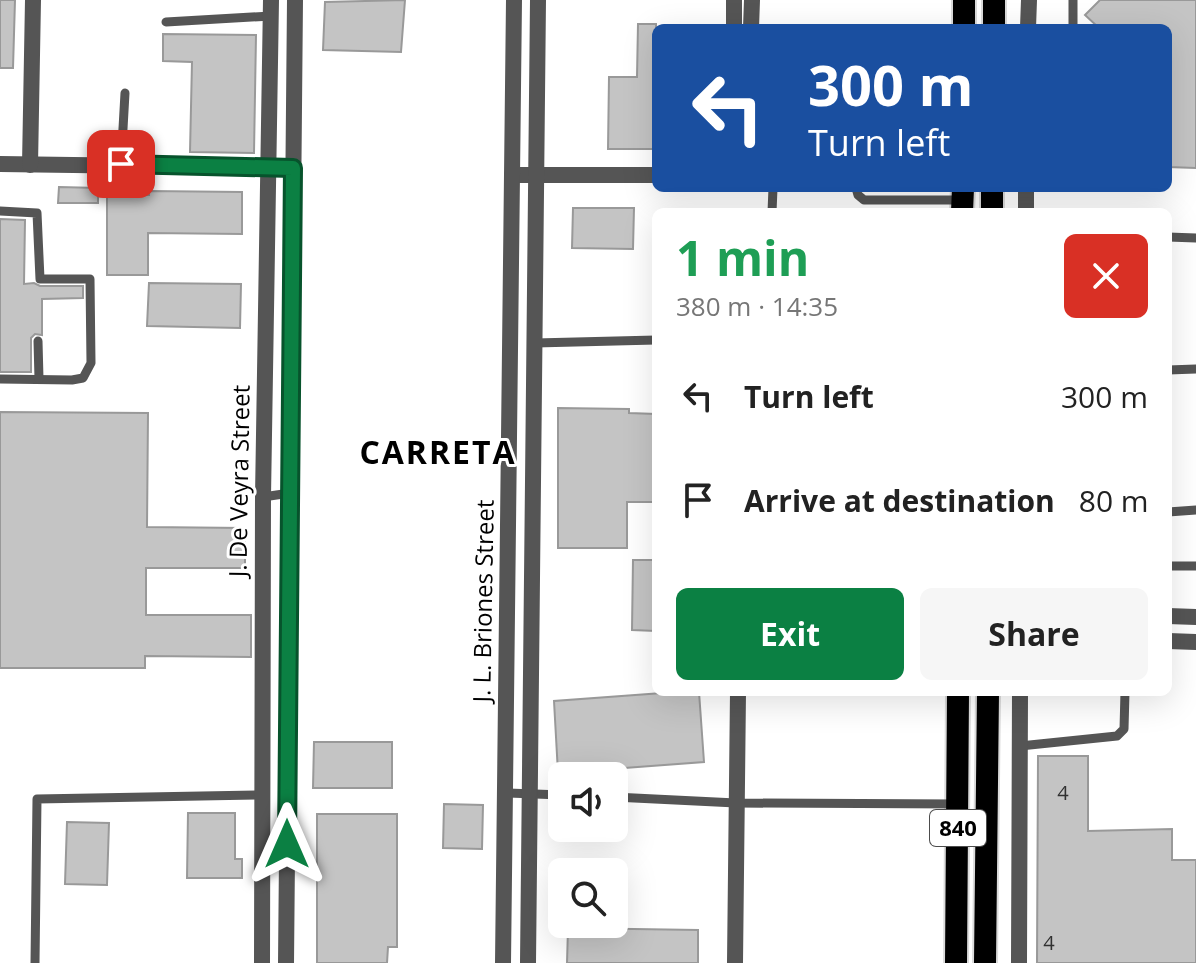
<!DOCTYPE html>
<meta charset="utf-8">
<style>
body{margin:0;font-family:"Open Sans",sans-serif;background:#f6f6f6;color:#222;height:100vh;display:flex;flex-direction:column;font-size:30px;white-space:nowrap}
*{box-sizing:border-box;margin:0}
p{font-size:26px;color:#767676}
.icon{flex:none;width:44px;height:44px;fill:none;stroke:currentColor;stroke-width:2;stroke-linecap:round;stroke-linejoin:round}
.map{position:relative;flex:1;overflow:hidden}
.panel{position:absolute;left:652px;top:208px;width:520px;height:488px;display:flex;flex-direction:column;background:#fff;border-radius:12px;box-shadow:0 8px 32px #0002}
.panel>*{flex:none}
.guide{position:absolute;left:652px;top:24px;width:520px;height:168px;border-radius:12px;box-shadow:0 8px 32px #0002;background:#1a4fa0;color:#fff;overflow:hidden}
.fabs{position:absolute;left:548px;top:762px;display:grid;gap:16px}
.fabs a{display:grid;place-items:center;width:80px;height:80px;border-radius:12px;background:#fff;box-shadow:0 8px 32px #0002;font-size:40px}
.pin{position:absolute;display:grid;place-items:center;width:68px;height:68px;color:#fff;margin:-34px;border-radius:16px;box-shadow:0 4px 12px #0006}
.me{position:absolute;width:88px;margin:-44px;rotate:0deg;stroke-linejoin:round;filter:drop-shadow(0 0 6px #0008)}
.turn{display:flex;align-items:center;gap:28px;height:168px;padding:0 24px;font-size:36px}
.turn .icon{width:104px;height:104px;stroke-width:2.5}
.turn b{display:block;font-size:56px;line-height:68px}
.round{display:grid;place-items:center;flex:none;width:84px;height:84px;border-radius:12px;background:#f6f6f6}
.head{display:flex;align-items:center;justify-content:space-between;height:136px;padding:0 24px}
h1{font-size:48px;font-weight:700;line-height:60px;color:#1e9e55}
.primary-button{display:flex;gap:16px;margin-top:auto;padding:16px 24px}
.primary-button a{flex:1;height:92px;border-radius:12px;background:#0b8043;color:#fff;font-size:32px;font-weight:700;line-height:92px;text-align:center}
.primary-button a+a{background:#f6f6f6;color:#222}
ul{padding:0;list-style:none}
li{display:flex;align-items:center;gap:24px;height:104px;padding:0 24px}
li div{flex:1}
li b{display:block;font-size:30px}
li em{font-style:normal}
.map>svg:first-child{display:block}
.building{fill:#c4c4c4;stroke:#999;stroke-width:2}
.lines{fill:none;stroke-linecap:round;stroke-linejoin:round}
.trunk-casing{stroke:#dbdbdb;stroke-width:26}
.service{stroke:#555;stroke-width:9}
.minor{stroke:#555;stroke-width:16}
.trunk{stroke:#000;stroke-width:22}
.route-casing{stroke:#07532c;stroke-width:20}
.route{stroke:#0b8043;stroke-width:14}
.labels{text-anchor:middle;stroke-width:6;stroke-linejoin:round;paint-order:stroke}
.number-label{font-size:20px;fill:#313131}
.shield{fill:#fff;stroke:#4c4c4c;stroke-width:2}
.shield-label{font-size:22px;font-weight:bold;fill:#000}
.street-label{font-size:24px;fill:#000;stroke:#fff}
.district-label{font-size:32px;font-weight:bold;letter-spacing:2px;fill:#000;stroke:#fff}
</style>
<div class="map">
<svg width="1196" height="963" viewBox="0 0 1196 963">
<rect width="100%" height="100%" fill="#fff"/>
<g class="building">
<path d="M0,0H15L13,68H0Z"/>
<path d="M405,0L401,52L323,50L325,2Z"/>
<path d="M1100,0H1196V168L1168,167V28H1099L1085,15Z"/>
<path d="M638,24H656V149H608L609,77H637Z"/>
<path d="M163,34L256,35L254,153L190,152L192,62L163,61Z"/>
<path d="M59,187L98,188V203H58Z"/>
<path d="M149,191L242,192V234L148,233V275H107V195H149Z"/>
<path d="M573,208H634L633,249L572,248Z"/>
<path d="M0,219L25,220L24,284L34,283L40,286H83V298L42,299V335L35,334L31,338V372H0Z"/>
<path d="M149,283L241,284L240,328L147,326Z"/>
<path d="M558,408L629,409V413L656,414V502H627V548H558Z"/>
<path d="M0,412L148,413L147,527L245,528V568H146V615H251V657L145,656V668H0Z"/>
<path d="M633,560H656V631L632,630Z"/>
<path d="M676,692H699L704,762L558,773L554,701Z"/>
<path d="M314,742H392V788H313Z"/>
<path d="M1038,756H1088V831L1172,829V860H1196V963H1037Z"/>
<path d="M444,804L483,805L482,849L443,848Z"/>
<path d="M188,813H235V859H242V878H187Z"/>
<path d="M317,814H397V947H388L387,963H317Z"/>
<path d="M67,822L109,823L107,885L65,884Z"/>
<path d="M568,928L698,930V963H567Z"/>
</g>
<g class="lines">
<defs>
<g id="trunk">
<path d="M964,28V0"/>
<path d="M994,28V0"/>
<path d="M962,212L963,188"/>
<path d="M992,212V188"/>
<path d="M956,963L958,692"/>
<path d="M985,963L988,692"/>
</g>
</defs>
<use href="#trunk" class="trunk-casing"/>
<g class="service">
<path d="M1073,0V28"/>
<path d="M166,22L271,16"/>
<path d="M121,164L125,93"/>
<path d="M856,188L858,195L864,200H962"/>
<path d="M0,211L37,213L40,279H90L91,363L83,378L72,380L0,379"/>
<path d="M772,212L773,188"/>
<path d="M1168,237L1196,238"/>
<path d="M38,341L39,379"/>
<path d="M535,343L656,340"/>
<path d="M1168,370L1196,369"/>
<path d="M263,497L290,493"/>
<path d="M1168,512L1196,510"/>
<path d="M1168,566H1196"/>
<path d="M1020,746L1117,736L1124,729L1125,692"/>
<path d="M505,793L562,795"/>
<path d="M614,797L736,803L958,804"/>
<path d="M35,963L37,799L262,795"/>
</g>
<g class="minor">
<path d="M734,28V0"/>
<path d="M751,28L752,0"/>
<path d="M1028,28L1029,0"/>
<path d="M0,164L293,168"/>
<path d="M30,165L33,0"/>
<path d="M512,175H656"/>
<path d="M1026,212V188"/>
<path d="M1168,616L1196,617"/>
<path d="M1168,641L1196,642"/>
<path d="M262,963L263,497L271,0"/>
<path d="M286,963L295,0"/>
<path d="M503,963L514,0"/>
<path d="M528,963L538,0"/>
<path d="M735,963L738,692"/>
<path d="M1019,963L1020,692"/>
</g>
<use href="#trunk" class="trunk"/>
</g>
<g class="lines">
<defs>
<path id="route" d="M121,164L293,168L287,844"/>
</defs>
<use href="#route" class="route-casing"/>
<use href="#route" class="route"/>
</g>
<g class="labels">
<g class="number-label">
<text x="1063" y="800">4</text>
<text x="1049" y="950">4</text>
</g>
<rect class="shield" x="930" y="810" width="56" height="36" rx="6"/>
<g class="shield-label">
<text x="958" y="836">840</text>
</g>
<g class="street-label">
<text transform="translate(240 481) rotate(-89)" y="8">J. De Veyra Street</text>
<text transform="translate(484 601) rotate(-89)" y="8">J. L. Briones Street</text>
</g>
<g class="district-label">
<text x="438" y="464">CARRETA</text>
</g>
</g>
</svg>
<div class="fabs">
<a><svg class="icon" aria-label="sound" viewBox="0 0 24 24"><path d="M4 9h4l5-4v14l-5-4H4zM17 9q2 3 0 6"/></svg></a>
<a><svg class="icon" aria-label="search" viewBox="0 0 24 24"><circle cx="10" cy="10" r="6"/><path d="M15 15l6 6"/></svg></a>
</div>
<div class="pin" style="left:121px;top:164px;background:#d93025"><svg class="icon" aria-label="arrive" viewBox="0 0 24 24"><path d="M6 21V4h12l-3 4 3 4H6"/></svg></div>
<svg class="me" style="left:287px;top:844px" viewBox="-20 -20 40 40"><path d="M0-17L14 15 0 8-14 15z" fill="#0b8043" stroke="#fff" stroke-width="4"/></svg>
<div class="guide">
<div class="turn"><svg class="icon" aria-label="left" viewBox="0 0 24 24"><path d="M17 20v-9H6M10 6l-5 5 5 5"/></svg><div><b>300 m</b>Turn left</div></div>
</div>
<section class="panel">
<div class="head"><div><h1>1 min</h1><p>380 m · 14:35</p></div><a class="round" style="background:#d93025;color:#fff"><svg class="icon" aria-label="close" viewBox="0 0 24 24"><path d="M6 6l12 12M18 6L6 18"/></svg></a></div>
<ul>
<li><svg class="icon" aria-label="left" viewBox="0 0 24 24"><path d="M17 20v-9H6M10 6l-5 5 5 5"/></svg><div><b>Turn left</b></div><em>300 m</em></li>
<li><svg class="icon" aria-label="arrive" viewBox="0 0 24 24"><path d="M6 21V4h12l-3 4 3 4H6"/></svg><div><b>Arrive at destination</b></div><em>80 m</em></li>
</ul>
<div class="primary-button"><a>Exit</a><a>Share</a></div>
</section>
</div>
